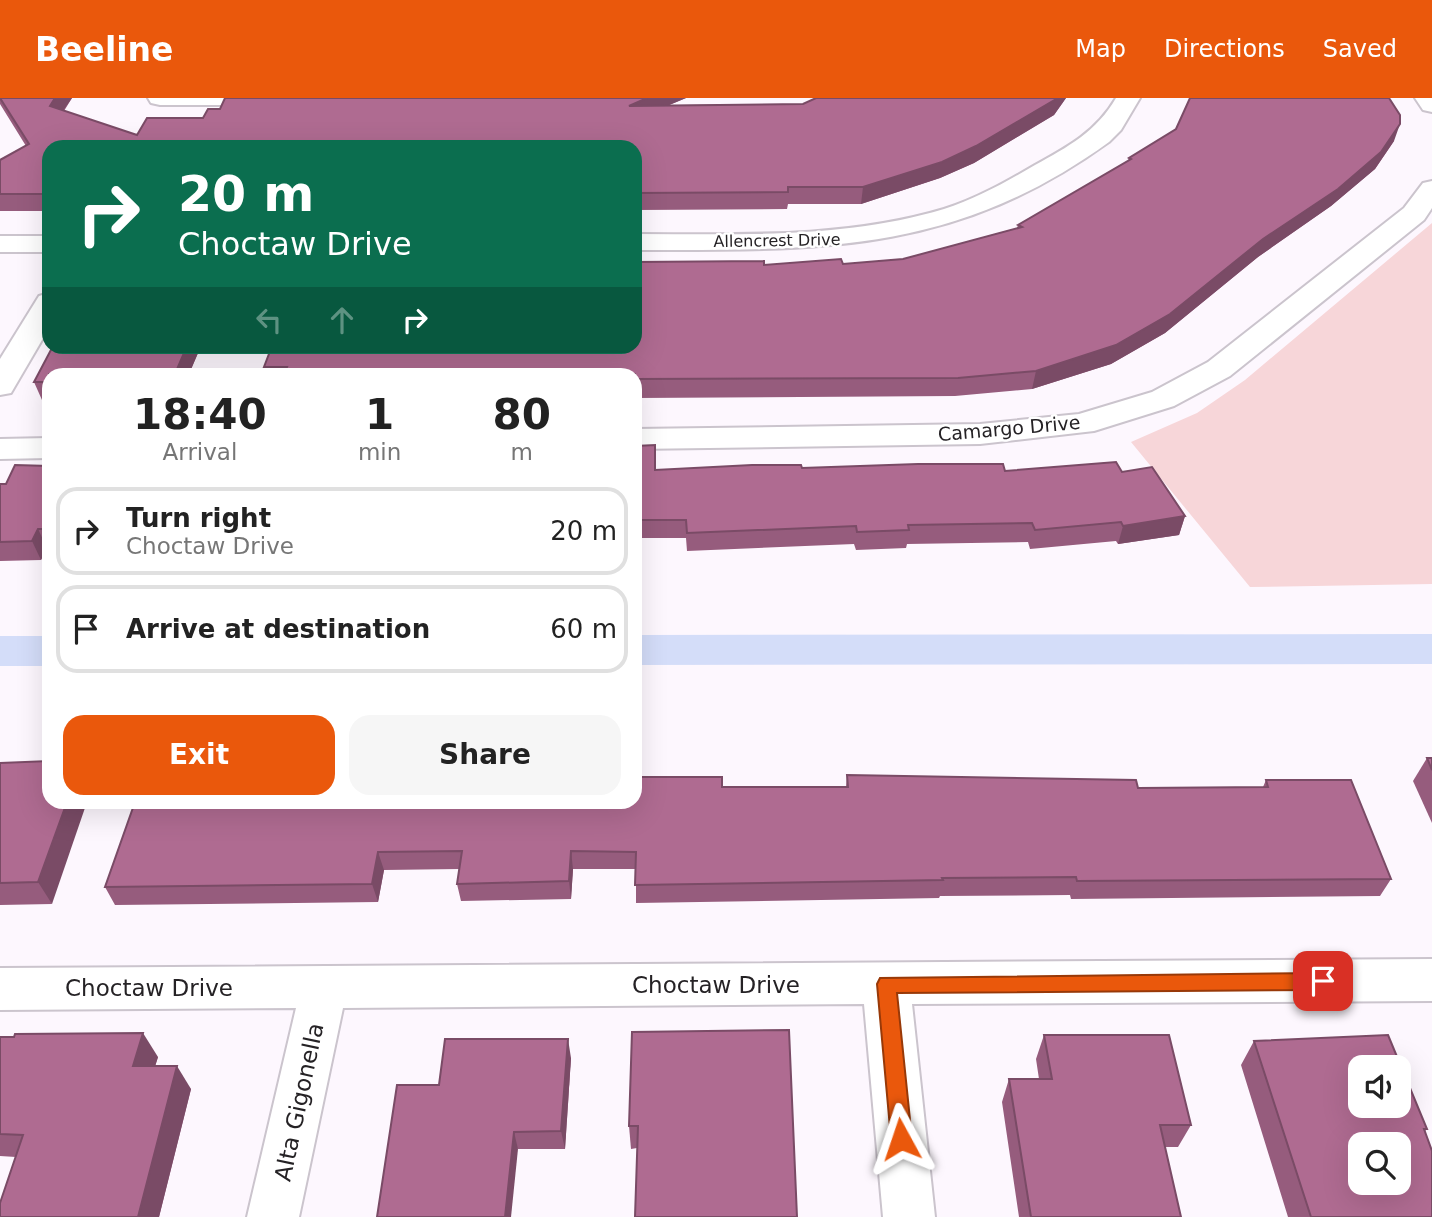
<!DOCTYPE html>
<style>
body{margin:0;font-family:"DejaVu Sans",sans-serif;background:#f6f6f6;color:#222;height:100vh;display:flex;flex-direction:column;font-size:26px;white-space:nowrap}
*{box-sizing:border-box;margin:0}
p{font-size:23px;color:#767676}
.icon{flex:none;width:38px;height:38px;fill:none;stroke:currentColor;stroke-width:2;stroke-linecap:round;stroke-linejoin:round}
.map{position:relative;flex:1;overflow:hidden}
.details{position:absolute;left:42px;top:270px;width:600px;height:441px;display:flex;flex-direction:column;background:#fff;border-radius:21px;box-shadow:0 7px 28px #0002}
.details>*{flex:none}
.banner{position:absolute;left:42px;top:42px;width:600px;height:214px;border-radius:21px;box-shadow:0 7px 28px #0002;background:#0b6e4f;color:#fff;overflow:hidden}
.buttons{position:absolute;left:1348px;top:957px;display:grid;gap:14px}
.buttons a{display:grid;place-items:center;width:63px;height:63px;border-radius:14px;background:#fff;box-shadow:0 7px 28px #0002;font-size:35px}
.pin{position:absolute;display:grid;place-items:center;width:60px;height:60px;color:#fff;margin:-30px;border-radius:14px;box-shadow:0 4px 10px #0006}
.me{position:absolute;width:77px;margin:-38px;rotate:355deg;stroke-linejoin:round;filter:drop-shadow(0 0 5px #0008)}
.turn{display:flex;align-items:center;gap:24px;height:147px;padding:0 21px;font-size:32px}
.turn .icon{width:91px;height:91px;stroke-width:2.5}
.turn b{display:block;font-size:49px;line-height:60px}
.lanes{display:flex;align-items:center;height:66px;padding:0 21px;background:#0003;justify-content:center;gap:35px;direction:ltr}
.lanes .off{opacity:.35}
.eta{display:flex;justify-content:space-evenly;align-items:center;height:119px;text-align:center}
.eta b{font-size:42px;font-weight:600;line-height:49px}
.cta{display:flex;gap:14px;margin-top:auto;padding:14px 21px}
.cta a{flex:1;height:80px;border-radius:21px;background:#ea580c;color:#fff;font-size:28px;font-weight:600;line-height:80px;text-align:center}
.cta a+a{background:#f6f6f6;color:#222}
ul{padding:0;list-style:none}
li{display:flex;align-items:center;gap:21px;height:88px;margin:0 14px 10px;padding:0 7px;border:4px solid #e0e0e0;border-radius:21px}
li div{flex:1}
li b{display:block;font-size:26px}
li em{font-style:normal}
header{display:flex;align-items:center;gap:42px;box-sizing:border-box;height:98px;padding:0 35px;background:#ea580c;color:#fff}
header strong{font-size:33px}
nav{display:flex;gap:38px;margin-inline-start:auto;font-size:24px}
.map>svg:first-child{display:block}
.green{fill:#f7d6d9}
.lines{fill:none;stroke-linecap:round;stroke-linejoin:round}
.canal{fill:#d4ddf9;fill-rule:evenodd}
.minor-casing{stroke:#cbc4cd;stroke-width:4}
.minor{fill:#fff;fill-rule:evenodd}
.wall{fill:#965c7d}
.shaded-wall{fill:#7a4b66}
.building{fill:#af6b91;stroke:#7a4b66;stroke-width:2;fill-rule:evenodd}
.route{fill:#ea580c;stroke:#983908;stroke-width:2}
.labels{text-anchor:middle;stroke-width:5;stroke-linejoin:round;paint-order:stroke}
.far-street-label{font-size:16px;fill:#252225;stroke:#fff}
.street-label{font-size:19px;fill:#252225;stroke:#fff}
.near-street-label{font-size:23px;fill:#252225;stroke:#fff}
</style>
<header>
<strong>Beeline</strong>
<nav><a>Map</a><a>Directions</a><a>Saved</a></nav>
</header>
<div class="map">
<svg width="1432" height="1119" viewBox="0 0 1432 1119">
<rect width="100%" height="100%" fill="#fdf7fe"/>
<path class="green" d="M1432,125V486L1250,489L1131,344L1197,315L1245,282Z"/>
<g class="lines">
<g class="canal">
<path d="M1432,536V566L635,567V537Z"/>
<rect x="0" y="538" width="49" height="30"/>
</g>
<defs>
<g id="minor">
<path d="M148,0H362L359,5L350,7H160L151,5Z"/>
<path d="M1116,0H1140L1121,32L1109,44C953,157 819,152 635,152V136C738,136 844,141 944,111C976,101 1006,84 1035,67C1068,49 1097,33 1116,0Z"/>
<path d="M1415,0H1432V14L1423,12Z"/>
<path d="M1432,83V110L1424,122L1230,278L1174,308L1094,333L980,346L635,351V331L980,326L1079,316L1152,294L1208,264L1404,110L1423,85Z"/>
<rect x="0" y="138" width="49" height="16"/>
<path d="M49,195V230L11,295L0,297V261L39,198Z"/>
<path d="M49,340V360L0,361V341Z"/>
<path d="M1432,861V903L912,906L935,1119H883L864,906L343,910L299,1119H247L296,910L0,912V870Z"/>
</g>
</defs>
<use href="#minor" class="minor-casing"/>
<use href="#minor" class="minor"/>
</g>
<g class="wall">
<path d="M0,0H72L64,13L137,37L203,20L220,11L225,0H686L669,7L803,6L816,0H1066L1054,17L974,65L940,80L861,106H788L787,111L635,112V49H49V113H0V62L26,48L0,6Z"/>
<path d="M1394,43L1375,71L1331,108L1258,159L1165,235L1111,266L1032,291L955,298L635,300V276H267L264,269L764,167L843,166L903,161L1017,130L1018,127L1128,63L1129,60Z"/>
<path d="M53,248H201L189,276H49V302H42L34,284Z"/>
<path d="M635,348L656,372L802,370L1122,374L1185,418L1179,437L1118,446L1116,443L1030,451L1028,444L907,446L906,450L856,452L854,446L687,453L686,440H635Z"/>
<path d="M49,368V449L47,450L41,462L0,463V386H6Z"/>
<path d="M1427,660H1432V725L1413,683Z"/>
<path d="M0,665L52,806L0,807Z"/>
<path d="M847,677L1138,690L1263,689L1266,682L1391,781L1380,798L1071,801L1070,797L940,798L939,800L636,805V771H573L571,801L461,803L457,786L459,771L384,772L378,804L115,807L105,789L722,689H846Z"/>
<path d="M789,932L637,1050L631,1051L629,1028Z"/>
<path d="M1044,937L1191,1027L1178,1049H1165L1181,1119H1019L1002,1004L1009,981H1039L1036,961Z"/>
<path d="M0,939L158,959L155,968L191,991L159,1119H0L16,1059L0,1058Z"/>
<path d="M1254,943L1427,1031L1425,1033L1432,1119H1288L1241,967Z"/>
<path d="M571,960L565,1051H518L439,987Z"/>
</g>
<g class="shaded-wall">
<path d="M55,0H72L55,24L50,8Z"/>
<path d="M647,0H686L629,24V8Z"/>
<path d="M1058,0H1066L1054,17L974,65L940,80L861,106L863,89Z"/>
<path d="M1400,26L1394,43L1375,71L1331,108L1258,159L1165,235L1111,266L1032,291L1036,273L1263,141Z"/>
<path d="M187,248H201L189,276H175Z"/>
<path d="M1185,418L1179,437L1118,446L1123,428Z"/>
<path d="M38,431L47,450L41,462L32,443Z"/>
<path d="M67,704H87L52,806L38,784Z"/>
<path d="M571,753L573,771L571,801L569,783Z"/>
<path d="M378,754L384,772L378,804L372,786Z"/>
<path d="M143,935L158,959L148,991L133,968Z"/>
<path d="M568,941L571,960L565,1051L561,1033Z"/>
<path d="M177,968L191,991L159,1119H138Z"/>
<path d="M514,1034L518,1051L511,1119H505Z"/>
</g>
<g class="building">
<path d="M0,0H55L50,8L137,37L147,20H203L208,11H220L225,0H647L629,8L803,6L816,0H1058L976,48L942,64L863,89H788V94L635,95V49H49V96H0V62L29,46Z"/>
<path d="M1190,0H1389L1400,17V26L1381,54L1338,91L1263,141L1170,216L1116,247L1036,273L958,280L635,281V276H284L287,269H264L272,248H635V164L764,163V167L841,161L843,166L903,161L1022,129L1018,127L1131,61L1129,60L1176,31Z"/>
<path d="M53,248H187L175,276H49V284H34Z"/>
<path d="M655,347V372L752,367H801L802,370L918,366H1003L1005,373L1116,364L1122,374L1152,369L1185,418L1123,428L1121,424L1035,432L1032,425L908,427L909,432L857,434L856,428L687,435L686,422H635V348Z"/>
<path d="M15,367L49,368V431H38L32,443L0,444V386H6Z"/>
<path d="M1427,660H1432V672Z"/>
<path d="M49,663V704H67L38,784L0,785V665Z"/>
<path d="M847,677L1136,682L1138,690L1268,689L1266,682H1351L1391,781L1077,783L1076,779L942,780L943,782L635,787L636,754L571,753L569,783L457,786L462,753L378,754L372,786L105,789L135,704H635V679H722V689H848Z"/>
<path d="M789,932L797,1119H635L638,1028H629L632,934Z"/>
<path d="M143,935L133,968H177L138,1119H0V1105L23,1037L0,1036V939H14L15,936Z"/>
<path d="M1044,937H1169L1191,1027H1160L1181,1119H1031L1009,981H1052Z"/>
<path d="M1388,937L1427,1031H1424L1432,1053V1119H1311L1254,943ZM1360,970H1398V1008H1360ZM1360,1046H1398V1085H1360Z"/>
<path d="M445,941H568L561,1033L514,1034L505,1119H377L397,987H439Z"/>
</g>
<path class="route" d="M1323,875L1330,877L1332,883L1330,889L1323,892L897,895L912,1041L909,1048L901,1051L894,1048L891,1041L877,886L880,880Z"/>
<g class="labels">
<g class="far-street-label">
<text transform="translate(777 142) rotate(-1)" y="6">Allencrest Drive</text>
</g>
<g class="street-label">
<text transform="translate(1009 330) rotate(-5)" y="7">Camargo Drive</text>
</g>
<g class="near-street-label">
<text x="716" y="895">Choctaw Drive</text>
<text x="149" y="898">Choctaw Drive</text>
<text transform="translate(299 1004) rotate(-78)" y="8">Alta Gigonella</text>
</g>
</g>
</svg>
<div class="buttons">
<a><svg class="icon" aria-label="sound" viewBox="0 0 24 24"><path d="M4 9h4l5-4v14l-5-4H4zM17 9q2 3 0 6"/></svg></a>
<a><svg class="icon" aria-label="search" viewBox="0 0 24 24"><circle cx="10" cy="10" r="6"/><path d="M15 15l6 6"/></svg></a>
</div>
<div class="pin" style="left:1323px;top:883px;background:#d93025"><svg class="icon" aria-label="arrive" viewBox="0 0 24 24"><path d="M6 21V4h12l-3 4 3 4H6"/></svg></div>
<svg class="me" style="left:901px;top:1041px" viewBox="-20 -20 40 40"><path d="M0-17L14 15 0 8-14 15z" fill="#ea580c" stroke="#fff" stroke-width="4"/></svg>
<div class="banner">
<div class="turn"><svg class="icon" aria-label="right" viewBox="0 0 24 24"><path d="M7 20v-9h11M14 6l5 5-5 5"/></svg><div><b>20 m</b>Choctaw Drive</div></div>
<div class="lanes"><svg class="icon off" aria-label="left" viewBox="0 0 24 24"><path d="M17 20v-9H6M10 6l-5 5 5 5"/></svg><svg class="icon off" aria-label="ahead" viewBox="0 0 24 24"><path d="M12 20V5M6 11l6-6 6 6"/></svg><svg class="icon" aria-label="right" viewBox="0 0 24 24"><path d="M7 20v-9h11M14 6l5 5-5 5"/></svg></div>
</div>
<section class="details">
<div class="eta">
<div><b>18:40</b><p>Arrival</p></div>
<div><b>1</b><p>min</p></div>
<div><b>80</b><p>m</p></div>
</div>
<ul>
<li><svg class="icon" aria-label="right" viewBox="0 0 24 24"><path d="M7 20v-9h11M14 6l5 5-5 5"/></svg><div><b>Turn right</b><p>Choctaw Drive</p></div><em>20 m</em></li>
<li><svg class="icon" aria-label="arrive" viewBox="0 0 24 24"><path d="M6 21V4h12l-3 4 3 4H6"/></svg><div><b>Arrive at destination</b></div><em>60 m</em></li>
</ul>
<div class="cta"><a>Exit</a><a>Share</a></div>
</section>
</div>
